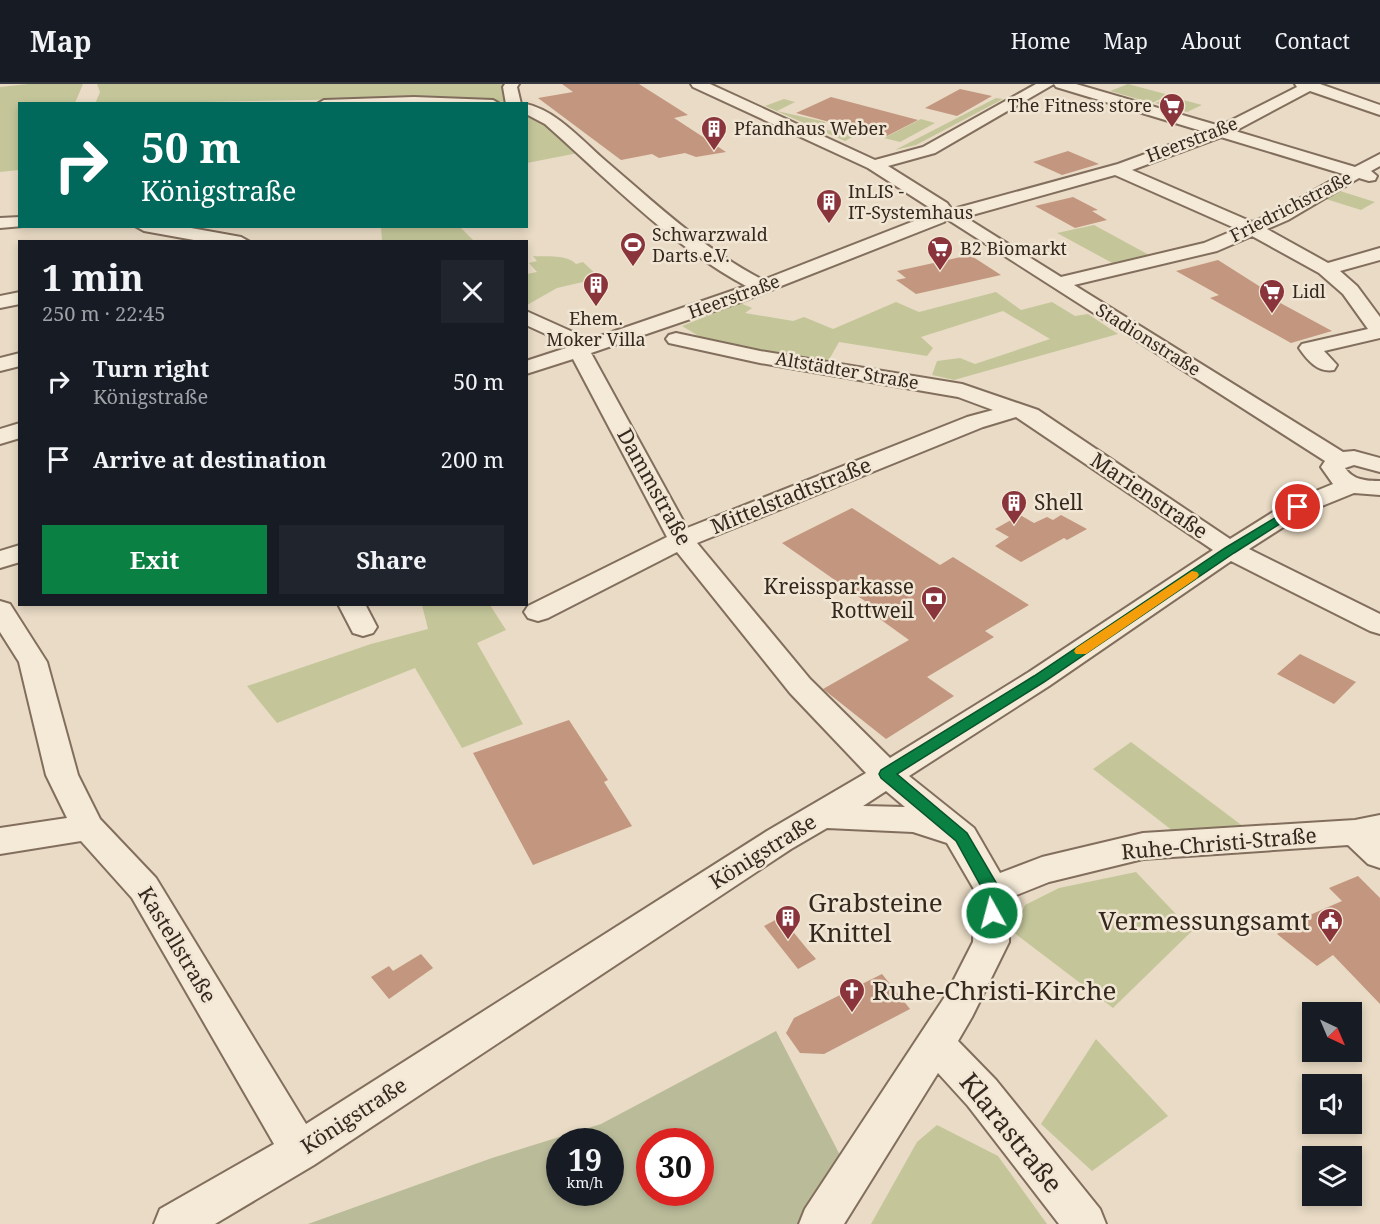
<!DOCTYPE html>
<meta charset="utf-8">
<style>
body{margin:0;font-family:"Noto Serif",serif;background:#20242c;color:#f1f3f6;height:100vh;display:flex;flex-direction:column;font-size:22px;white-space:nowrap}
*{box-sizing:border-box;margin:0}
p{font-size:20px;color:#9ea1a6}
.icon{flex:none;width:33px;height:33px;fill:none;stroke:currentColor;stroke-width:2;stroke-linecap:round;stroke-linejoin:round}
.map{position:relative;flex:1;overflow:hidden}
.sheet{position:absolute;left:18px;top:156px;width:510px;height:366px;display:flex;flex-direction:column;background:#171b24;border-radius:0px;box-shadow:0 3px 9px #0003}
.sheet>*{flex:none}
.guide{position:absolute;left:18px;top:18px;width:510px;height:126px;border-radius:0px;box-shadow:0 3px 9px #0003;background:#00695c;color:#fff;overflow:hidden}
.needle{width:39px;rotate:136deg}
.buttons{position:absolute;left:1302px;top:918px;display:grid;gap:12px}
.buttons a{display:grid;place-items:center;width:60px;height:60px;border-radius:0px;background:#171b24;box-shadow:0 3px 9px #0003;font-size:30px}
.speed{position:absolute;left:546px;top:1044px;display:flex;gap:12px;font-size:30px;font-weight:700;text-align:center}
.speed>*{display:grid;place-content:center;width:78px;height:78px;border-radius:50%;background:#171b24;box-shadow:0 3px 9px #0003;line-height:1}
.speed small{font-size:15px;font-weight:400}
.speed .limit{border:9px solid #d22;background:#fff;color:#111}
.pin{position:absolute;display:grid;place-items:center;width:51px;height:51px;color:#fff;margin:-26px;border:3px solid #fff;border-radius:50%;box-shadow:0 2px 6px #0007}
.me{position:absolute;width:66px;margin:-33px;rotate:353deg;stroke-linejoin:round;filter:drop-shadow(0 0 4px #0008)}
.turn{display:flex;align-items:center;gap:21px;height:126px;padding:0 24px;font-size:27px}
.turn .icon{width:78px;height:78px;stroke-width:2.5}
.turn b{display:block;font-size:42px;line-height:51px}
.round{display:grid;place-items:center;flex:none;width:63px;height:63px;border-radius:0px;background:#20242c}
.summary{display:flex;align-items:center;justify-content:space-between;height:102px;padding:0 24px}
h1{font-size:36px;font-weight:700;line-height:45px}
.action{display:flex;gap:12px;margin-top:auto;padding:12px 24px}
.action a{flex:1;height:69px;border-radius:0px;background:#0b8043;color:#fff;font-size:24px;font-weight:700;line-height:69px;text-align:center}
.action a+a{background:#20242c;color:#f1f3f6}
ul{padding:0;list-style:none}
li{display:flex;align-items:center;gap:18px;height:78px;padding:0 24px}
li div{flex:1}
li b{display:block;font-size:22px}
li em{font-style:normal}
header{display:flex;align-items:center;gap:36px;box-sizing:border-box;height:84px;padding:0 30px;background:#171b24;border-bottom:2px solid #363941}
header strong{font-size:28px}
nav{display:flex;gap:33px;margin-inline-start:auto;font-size:21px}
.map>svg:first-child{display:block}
.green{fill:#c4c69a}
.cemetery{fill:#babb99;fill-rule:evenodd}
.building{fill:#c3967f}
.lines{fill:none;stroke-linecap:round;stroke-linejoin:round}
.minor-casing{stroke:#826e5d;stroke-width:4}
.minor{fill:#f5ead7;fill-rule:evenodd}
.route{fill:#0b8043;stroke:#07532c;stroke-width:1.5}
.slow{fill:#f59e0b}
.labels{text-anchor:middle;stroke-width:5;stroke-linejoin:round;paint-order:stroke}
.far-poi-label{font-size:18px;fill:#34281f;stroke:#f1e6d4;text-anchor:start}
.far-street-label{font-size:18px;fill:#34281f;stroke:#f1e6d4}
.street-label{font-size:21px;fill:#34281f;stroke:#f1e6d4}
.poi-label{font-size:21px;fill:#34281f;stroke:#f1e6d4;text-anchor:start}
.near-poi-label{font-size:26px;fill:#34281f;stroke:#f1e6d4;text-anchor:start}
.near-street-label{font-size:26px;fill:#34281f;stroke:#f1e6d4}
</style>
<header>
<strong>Map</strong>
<nav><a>Home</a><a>Map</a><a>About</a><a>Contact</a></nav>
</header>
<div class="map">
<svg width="1380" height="1140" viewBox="0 0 1380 1140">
<rect width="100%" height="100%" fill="#e9dbc5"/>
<g class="green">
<path d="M28,0H83L75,19L20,20L19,86L0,88V3Z"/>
<path d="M97,0H505L502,4L505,18L456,13L95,20L100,8Z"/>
<path d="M1128,0L1169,11L1152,19L1110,7Z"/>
<path d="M1172,13L1202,21L1187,28L1155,19Z"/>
<path d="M996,14L1003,15L916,61L895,66Z"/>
<path d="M784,15L795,18L777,27L826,38L817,43L835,48L845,43L862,48L845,57L765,22Z"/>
<path d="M526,27L535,31L578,69L527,79Z"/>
<path d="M921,35L935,39L900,58L884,54Z"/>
<path d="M1340,107L1375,118L1361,126L1326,115Z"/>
<path d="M1094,141L1151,172L1116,181L1057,149Z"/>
<path d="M381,143H460L474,157H382Z"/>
<path d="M533,172C546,173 567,170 576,180L583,178L600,194L557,204L527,221V190L537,188L529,179L537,177Z"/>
<path d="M996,208L1021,226L1052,218L1075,232L1088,230L1118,250L954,296L932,291L937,277L960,274L975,280L1050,255L1003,227L921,253L933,264L927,272L839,258L826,281L707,257L682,242L740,219L752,224L745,229L793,237L804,233L833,245L896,218L919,228Z"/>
<path d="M422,521H490L506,546L477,559L523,640L462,664L415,584L277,639L247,602L371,560L428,545Z"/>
<path d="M1131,658L1244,743L1173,747L1093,685Z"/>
<path d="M1136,788L1192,847L1113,924L1013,848L1025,821L1059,804Z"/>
<path d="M1096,955L1168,1032L1092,1087L1041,1040Z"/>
<path d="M937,1041L998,1072L1047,1140H871L917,1058Z"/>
</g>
<path class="cemetery" d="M776,947L843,1077L804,1140H308L492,1074L601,1040ZM560,1058H610V1108H560ZM650,1058H700V1108H650Z"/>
<g class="building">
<path d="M562,0H639L688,31L674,34L726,68L696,73L685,69L659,74L652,70L621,76L538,14L573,8Z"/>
<path d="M960,5L992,12L957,32L925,24Z"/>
<path d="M831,13L918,36L885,53L796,29Z"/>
<path d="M1068,67L1099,80L1062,91L1033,78Z"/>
<path d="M1073,113L1098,126L1092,127L1107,136L1075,144L1035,122Z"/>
<path d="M970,171L1001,191L916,210L896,196L906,194L897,187Z"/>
<path d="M1218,176L1278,214L1273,215L1332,247L1291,259L1210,214L1219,211L1176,187Z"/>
<path d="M852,424L940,481L953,473L1029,521L985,547L994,553L927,593L954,612L886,655L823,605L909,556L866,525L872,522L782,459Z"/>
<path d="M1020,431L1034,439L1047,433L1053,436L1061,431L1087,445L1067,456L1064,454L1021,478L995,462L1009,453L995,445Z"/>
<path d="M1300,570L1356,598L1334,620L1277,590Z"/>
<path d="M569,636L608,696L604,698L632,742L533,781L473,669Z"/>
<path d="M1358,792L1380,814V920L1333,871L1317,882L1277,850L1303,834L1342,817L1329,804Z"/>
<path d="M781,833L808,866L816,875L798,885L764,842Z"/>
<path d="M421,870L433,884L389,915L371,893L389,882L393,887Z"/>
<path d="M882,890L910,925L824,970L800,969L786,949L794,934Z"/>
</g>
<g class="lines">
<defs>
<g id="minor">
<path d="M505,0H519L517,3L521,20H506L503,3Z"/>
<path d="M691,0H710L875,76L923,63L1036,0H1076L1220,42L1297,3L1295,0H1320L1380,21V31L1310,7L1235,47L1355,83L1380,70V82L1371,87L1377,92L1375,96L1369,97L1359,94L1288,136L1267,145L1328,179L1380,164V176L1340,187L1357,202L1380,233V254L1324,267L1337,281L1334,286C1318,289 1307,276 1299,264L1302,260L1368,245L1343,210L1319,189L1252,152L1217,167L1074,201L1343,368L1354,367L1380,374V388L1354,381L1345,384C1353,396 1366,397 1380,397V411L1354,409L1307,428L1249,465L1380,530V550L1370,547L1231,477L1049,602L909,692L974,744L1000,789L1042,773L1143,749L1355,736L1380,731V784L1368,780L1348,761L1143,775L1049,798L1009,814V858L972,933L958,957L996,996L1100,1125L1106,1140H1059L968,1022L938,989L844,1140H799L805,1125L946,911L973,858L975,807L947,759L913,748L827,744L791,765L314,1081L215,1140H154L160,1125L274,1060L132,814L81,757L0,770V744L67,734L46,691L19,578L0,548V517L10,520L47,578L78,691L100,735L156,794L306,1040L767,747L866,689L790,609L677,468L548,534L538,537L528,534L524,528L528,522L667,453L573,275L526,290V277L566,264L561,257L526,241V227L575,249L583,258L746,202C674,164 606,94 545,40L526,30V20C558,27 584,59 608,79C657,121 705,166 763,196L932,130H944L947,134L944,138L743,217L591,269L687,444L967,333L993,326L958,313L760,279L669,259L666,255L669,251L676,249L760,267L962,300L1038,326L1230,455L1289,418L1333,400L1321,383L1325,377L947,135L950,131L955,130L957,124L1118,80L1205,48L1056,3L1054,0L935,69L888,82L947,119L950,123L947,127H935L868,84L693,3ZM1221,53L1343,90L1276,128L1252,138L1132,86ZM1115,91L1237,145L1204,159L1061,193L965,133ZM1016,333L1213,466L1029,588L890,674L810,595L697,459L983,343ZM886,707L905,723L863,722Z"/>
<path d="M414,13L493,16L500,20H317L324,16Z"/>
<path d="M20,133V142H23L0,144V134Z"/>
<path d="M135,142H180L241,153L250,158H205L144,147Z"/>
<path d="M20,208V220L0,224V212Z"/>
<path d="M20,269V282L0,287V274Z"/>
<path d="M20,339V354L0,360V345Z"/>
<path d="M20,461V478L0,484V467Z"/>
<path d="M338,520H365L377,543L373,549L363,552L353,549Z"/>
</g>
</defs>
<use href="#minor" class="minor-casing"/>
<use href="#minor" class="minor"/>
</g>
<path class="route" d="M1298,420L1304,423L1302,426L1234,469L1044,598L897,690L967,749L1001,807L1000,829L998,834L992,836L986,834L983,829L984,808L956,757L881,694L879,690L881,686L1034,592L1225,464Z"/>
<path class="slow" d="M1192,487L1197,488L1199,491L1197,494L1086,570H1076L1074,567L1076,564Z"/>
<defs>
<symbol id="supermarket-pin" viewBox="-11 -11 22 30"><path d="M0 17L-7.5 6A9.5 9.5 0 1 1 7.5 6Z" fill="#8a343b" stroke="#f1e6d4"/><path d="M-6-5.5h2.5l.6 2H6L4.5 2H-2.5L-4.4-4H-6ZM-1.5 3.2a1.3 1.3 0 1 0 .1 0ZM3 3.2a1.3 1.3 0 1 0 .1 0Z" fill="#fff"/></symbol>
<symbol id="building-pin" viewBox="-11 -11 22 30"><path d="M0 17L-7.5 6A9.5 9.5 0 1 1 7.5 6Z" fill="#8a343b" stroke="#f1e6d4"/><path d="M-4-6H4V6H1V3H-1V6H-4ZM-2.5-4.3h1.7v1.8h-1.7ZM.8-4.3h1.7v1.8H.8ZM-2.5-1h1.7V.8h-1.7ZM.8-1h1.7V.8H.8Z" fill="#fff"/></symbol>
<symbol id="stadium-pin" viewBox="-11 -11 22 30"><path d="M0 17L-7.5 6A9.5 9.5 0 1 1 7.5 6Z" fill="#8a343b" stroke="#f1e6d4"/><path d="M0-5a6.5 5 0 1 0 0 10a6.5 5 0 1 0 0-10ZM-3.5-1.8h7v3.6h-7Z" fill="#fff"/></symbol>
<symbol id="bank-pin" viewBox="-11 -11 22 30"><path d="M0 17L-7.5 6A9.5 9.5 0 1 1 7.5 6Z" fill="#8a343b" stroke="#f1e6d4"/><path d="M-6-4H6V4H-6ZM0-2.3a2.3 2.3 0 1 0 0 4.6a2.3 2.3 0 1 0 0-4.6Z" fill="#fff"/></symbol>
<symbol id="civic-pin" viewBox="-11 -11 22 30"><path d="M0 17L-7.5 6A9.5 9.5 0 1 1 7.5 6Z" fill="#8a343b" stroke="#f1e6d4"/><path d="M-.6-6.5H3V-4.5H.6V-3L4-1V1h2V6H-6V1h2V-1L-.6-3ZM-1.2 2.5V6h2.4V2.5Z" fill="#fff"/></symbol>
<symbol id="church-pin" viewBox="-11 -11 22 30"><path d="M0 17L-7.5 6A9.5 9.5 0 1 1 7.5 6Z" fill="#8a343b" stroke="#f1e6d4"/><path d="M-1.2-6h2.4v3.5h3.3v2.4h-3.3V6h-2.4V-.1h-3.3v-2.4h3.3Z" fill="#fff"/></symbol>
</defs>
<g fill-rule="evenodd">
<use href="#supermarket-pin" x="1157" y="7" width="30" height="40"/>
<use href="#building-pin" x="699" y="30" width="30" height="40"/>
<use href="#building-pin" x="814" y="103" width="30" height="40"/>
<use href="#stadium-pin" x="618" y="146" width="30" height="40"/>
<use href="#supermarket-pin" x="925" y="150" width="30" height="40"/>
<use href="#building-pin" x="581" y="186" width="30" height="40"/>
<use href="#supermarket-pin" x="1257" y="193" width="30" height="40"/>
<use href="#building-pin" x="999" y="404" width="30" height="40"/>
<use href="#bank-pin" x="919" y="500" width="30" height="40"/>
<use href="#building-pin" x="773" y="819" width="30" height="40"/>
<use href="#civic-pin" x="1315" y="822" width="30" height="40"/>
<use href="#church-pin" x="837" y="892" width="30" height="40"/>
</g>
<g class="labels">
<g class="far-poi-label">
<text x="1152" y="28" text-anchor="end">The Fitness store</text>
<text x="734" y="51">Pfandhaus Weber</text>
<text x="848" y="114">InLIS -<tspan x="848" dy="21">IT-Systemhaus</tspan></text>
<text x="652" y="157">Schwarzwald<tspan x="652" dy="21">Darts e.V.</tspan></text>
<text x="960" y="171">B2 Biomarkt</text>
<text x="1292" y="214">Lidl</text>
<text x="596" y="241" text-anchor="middle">Ehem.<tspan x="596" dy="21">Moker Villa</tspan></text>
</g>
<g class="far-street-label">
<text transform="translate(1192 56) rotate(-21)" y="6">Heerstraße</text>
<text transform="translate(1291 123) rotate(-27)" y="6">Friedrichstraße</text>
<text transform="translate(734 213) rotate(-20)" y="6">Heerstraße</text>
<text transform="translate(1148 256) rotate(32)" y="6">Stadionstraße</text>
<text transform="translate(847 287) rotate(10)" y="6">Altstädter Straße</text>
</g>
<g class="street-label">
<text transform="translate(654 403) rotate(61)" y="7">Dammstraße</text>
<text transform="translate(791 412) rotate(-22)" y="7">Mittelstadtstraße</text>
<text transform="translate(1149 412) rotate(34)" y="7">Marienstraße</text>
<text transform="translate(1219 760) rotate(-5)" y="7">Ruhe-Christi-Straße</text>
<text transform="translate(763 768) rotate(-32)" y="7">Königstraße</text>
<text transform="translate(177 861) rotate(59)" y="7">Kastellstraße</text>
<text transform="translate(354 1032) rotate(-33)" y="7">Königstraße</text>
</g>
<g class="poi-label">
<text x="1034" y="426">Shell</text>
<text x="914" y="510" text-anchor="end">Kreissparkasse<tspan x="914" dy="24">Rottweil</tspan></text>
</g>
<g class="near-poi-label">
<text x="808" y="828">Grabsteine<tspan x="808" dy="30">Knittel</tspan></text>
<text x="1310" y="846" text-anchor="end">Vermessungsamt</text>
<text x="872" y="916">Ruhe-Christi-Kirche</text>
</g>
<g class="near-street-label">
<text transform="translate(1011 1049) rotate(51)" y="9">Klarastraße</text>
</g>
</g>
</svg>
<div class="buttons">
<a><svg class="needle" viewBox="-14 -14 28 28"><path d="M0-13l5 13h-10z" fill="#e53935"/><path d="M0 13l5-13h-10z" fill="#9ea1a6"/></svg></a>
<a><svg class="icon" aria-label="sound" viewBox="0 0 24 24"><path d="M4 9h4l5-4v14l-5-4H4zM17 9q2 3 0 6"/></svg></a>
<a><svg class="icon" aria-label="layers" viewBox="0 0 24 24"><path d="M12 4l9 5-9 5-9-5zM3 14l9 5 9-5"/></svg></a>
</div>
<div class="speed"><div>19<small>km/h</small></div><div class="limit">30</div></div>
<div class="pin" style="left:1298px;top:423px;background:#d93025"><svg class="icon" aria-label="arrive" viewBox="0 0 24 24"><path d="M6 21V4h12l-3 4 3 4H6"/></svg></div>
<svg class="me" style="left:992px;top:829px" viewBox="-20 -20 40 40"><circle r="17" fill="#0b8043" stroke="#fff" stroke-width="3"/><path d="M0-11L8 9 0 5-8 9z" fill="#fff"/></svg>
<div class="guide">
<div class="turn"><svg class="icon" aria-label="right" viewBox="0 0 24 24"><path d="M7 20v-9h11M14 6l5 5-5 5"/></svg><div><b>50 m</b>Königstraße</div></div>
</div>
<section class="sheet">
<div class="summary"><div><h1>1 min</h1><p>250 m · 22:45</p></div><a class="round"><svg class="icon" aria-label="close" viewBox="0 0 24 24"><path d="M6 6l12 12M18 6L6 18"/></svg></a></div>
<ul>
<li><svg class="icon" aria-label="right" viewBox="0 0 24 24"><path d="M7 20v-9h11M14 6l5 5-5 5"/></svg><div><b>Turn right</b><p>Königstraße</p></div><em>50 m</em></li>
<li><svg class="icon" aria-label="arrive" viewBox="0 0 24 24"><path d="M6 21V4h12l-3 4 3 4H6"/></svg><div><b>Arrive at destination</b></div><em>200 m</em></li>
</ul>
<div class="action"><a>Exit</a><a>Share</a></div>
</section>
</div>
